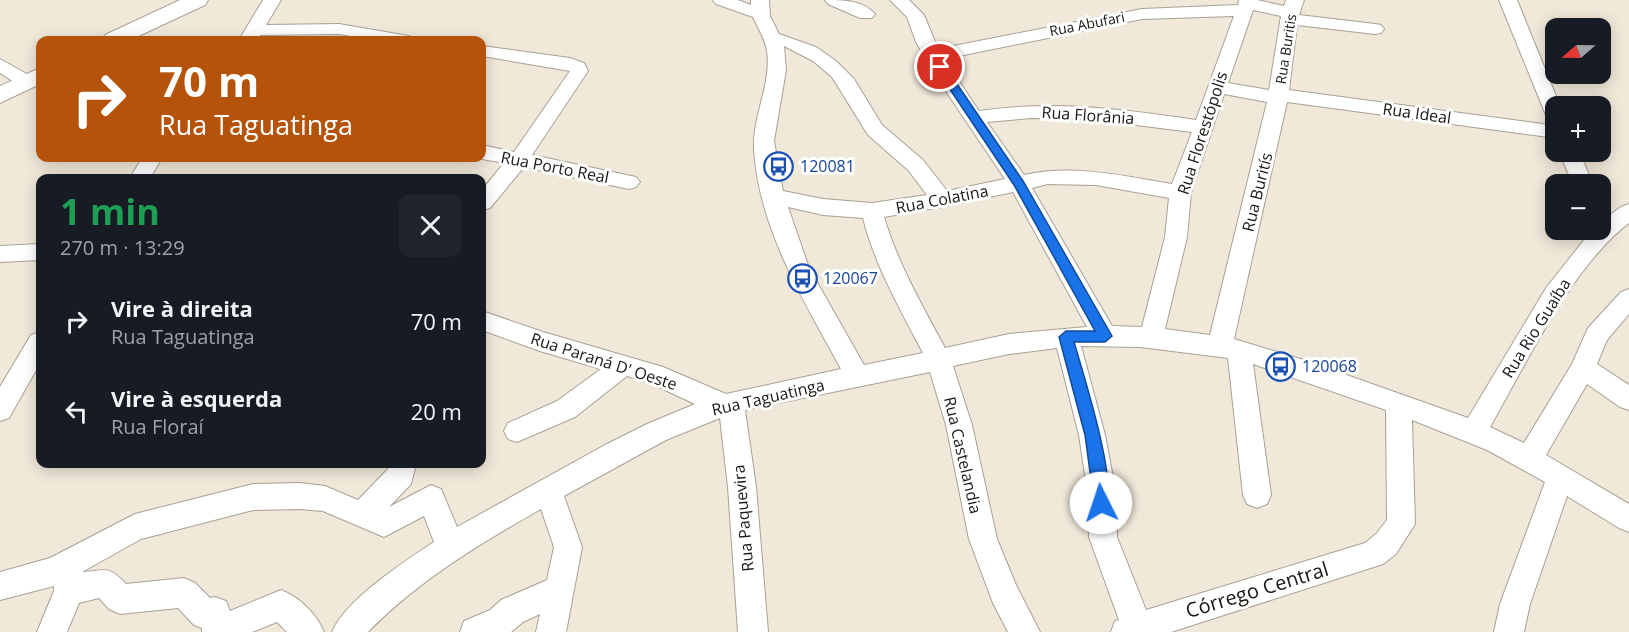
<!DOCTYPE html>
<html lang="pt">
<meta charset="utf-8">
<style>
body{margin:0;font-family:"Open Sans",sans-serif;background:#20242c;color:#f1f3f6;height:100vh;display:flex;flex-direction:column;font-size:22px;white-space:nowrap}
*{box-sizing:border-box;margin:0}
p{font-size:20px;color:#9ea1a6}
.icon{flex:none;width:33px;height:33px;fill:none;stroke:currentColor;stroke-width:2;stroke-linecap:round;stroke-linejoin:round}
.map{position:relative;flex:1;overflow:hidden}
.side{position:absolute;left:36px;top:174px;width:450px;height:294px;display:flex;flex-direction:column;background:#171b24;border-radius:12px;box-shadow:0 3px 15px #0003}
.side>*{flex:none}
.hud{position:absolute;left:36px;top:36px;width:450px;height:126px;border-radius:12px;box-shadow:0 3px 15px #0003;background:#b45309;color:#fff;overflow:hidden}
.needle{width:39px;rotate:250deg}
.buttons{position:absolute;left:1545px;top:18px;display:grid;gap:12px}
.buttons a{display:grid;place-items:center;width:66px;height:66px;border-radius:12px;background:#171b24;box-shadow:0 3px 15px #0003;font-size:30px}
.pin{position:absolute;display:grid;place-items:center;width:51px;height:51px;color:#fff;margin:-26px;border:3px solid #fff;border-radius:50%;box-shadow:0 2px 6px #0007}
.me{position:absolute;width:66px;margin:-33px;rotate:356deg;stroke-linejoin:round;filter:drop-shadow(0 0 4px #0008)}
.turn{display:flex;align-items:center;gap:21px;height:126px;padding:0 24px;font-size:27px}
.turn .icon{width:78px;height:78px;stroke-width:2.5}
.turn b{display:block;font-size:42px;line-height:51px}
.round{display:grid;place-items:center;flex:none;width:63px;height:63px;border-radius:12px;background:#20242c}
.summary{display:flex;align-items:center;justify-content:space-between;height:102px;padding:0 24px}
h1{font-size:36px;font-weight:700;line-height:45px;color:#1e9e55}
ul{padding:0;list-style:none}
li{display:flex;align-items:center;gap:18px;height:90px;padding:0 24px}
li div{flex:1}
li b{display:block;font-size:22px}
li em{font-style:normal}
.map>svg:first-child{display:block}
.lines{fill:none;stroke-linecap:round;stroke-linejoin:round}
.minor-casing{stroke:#a9a194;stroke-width:2}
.major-casing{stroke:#a9a194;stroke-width:2}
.minor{fill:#fff;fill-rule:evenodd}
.major{fill:#fff;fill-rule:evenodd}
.route{fill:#1a73e8;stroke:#114b97;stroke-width:1.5}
.labels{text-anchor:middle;stroke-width:6;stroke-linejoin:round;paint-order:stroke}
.far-street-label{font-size:14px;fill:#1a1712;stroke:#fff}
.street-label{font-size:16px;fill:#1a1712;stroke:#fff}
.transit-label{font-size:16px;fill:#164399;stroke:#fff;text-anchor:start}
.near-street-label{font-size:20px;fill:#1a1712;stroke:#fff}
</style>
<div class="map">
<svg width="1629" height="632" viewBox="0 0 1629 632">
<rect width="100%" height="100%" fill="#f0e8d9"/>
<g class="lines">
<defs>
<g id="minor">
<path d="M263,0H281L266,25L339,24L403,35L409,36L412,40H375L339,34L260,35L257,40H239Z"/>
<path d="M713,0H738L751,5V0H769L770,16L779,34L816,47L836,61L854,79L882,125L923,160L947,191L1005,179L937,78L916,42L907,17L890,0H909L924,15L938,49L1142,9L1238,5L1239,0H1257L1284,6L1286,0H1304L1299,15L1375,24L1381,25L1384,29L1381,33L1375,34L1297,25L1289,90L1550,125L1499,0H1517L1560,106H1556V138L1287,102L1234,339L1307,361L1468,418L1546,288L1592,230H1600V222L1621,207L1629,204V223C1572,266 1526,364 1490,427L1524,443L1572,364L1588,328L1621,292L1629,289V314L1607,340L1597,364L1629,385V410L1620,407L1587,384L1546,455L1629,504V532L1619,528L1567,496L1530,604L1524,632H1494L1500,604L1545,482L1487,450L1412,420L1415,524L1396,554L1383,564L1171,632H1111L1115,621L1119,620L1089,537L1087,488L1079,435L1057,348L1009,354L953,366L972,425L997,539L1016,585L1040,632H1008L993,603L969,539L946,425L930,372L745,410L756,487L768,632H738L728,487L720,418L666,440L564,496L582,547L566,632H536L540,614L523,622L511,632H460L464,621L490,610L501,600L547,580L554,547L541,509C479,544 418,581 368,632H332C345,600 405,561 434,542L424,516L384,537L323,511L300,509L253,510L141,539L82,572C105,572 106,563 126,584L184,578L195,583L210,598L215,597L226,601L230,611L281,590C299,597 317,614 324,632H287L277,622L252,632H202V628L194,625L178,608L120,614L109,609L99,598L79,603L67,632H37L54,591V586L0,600V572L50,558L135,514L253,484L300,483L325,486L358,500L388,469L390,464H416L411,484L389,507L431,485L441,489L457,527L605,445L647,424L695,404L648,382L627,376L575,417L517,442L508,439L504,431L508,423L557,401L601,369L540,351L482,330V311L543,332L663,367L726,394L841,369C804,301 759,229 754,150C752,116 772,84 767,51C765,39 758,28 753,17L716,4ZM1253,10L1281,16L1269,90L1228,83ZM1234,16L1196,120C1123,109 1052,100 979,111L944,59L1142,19ZM784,46L813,61L832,77L868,135L908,170L927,195L872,203L823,199L783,191L774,141L786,70ZM1224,94L1267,102L1210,335L1165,329L1187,237L1191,193ZM1031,118L1088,119L1192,132L1172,184C1123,176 1074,164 1024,175L987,122ZM1048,184L1096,185L1169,198L1165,237L1142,327L1112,326L1032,188ZM1013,192L1087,327L1009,334L945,348C922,305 898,264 884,217L942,207ZM788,207L823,215L863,218C875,266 900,309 923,353L864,365L809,268ZM1081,346L1140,347L1228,358L1243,495L1247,504L1257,508L1267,504L1271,495L1253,364L1386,410L1387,520L1376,534L1365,543L1146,610L1117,537L1115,488L1105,435Z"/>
<path d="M825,0C842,0 863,0 875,14L872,18H860L828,4Z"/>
<path d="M482,46L570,58L584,63L588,71L532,155L636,177L640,182L636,187L629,189L524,167L490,208L482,210V190L504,163L477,158H482V145L514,152L570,71L482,56Z"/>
<path d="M0,59L34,78L36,82L34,86H20L0,73Z"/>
<path d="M1559,152H1579L1593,184H1573Z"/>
<path d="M142,158H162L150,178H130Z"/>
<path d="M40,244V260L0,262V246Z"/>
<path d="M40,332V363L9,418L0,421V387L31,335Z"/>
</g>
<g id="major">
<path d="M180,0H208L205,5L130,40H102L105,35Z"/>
<path d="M40,68V84L0,103V86Z"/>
</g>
</defs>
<use href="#minor" class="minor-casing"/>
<use href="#major" class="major-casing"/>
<use href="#minor" class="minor"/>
<use href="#major" class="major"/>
</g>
<path class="route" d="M940,64L944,65L1023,181L1112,336L1105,342H1074C1083,373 1118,483 1106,509L1101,511L1095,509L1085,435L1059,337L1066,331H1095L1014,185L935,67Z"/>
<defs>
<symbol id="bus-ring" viewBox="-11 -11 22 22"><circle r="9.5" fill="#fff" stroke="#1a4fb4" stroke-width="1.5"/><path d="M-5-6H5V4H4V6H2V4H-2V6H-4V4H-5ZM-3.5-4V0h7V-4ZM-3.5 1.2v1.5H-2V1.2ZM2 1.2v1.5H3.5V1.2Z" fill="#1a4fb4"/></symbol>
</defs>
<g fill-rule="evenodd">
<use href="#bus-ring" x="762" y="150" width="33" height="33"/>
<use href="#bus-ring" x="786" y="262" width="33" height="33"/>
<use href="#bus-ring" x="1264" y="350" width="33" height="33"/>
</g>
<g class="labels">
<g class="far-street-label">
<text transform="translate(1087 24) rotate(-11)" y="5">Rua Abufari</text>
<text transform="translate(1286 49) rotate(-81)" y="5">Rua Buritis</text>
</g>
<g class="street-label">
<text transform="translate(1417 113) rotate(8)" y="6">Rua Ideal</text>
<text transform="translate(1088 115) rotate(4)" y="6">Rua Florânia</text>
<text transform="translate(1202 133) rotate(-72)" y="6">Rua Florestópolis</text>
<text transform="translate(555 167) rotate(11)" y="6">Rua Porto Real</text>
<text transform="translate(1257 192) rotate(-76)" y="6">Rua Buritís</text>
<text transform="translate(942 199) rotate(-11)" y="6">Rua Colatina</text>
<text transform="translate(1536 328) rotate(-58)" y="6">Rua Rio Guaíba</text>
<text transform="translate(604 361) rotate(18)" y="6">Rua Paraná D' Oeste</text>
<text transform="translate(768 397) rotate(-13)" y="6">Rua Taguatinga</text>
<text transform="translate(963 455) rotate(77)" y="6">Rua Castelandia</text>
<text transform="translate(743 518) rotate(-95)" y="6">Rua Paquevira</text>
</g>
<g class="transit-label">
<text x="800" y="172">120081</text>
<text x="823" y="284">120067</text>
<text x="1302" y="372">120068</text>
</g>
<g class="near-street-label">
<text transform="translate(1257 590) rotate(-17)" y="7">Córrego Central</text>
</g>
</g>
</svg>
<div class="buttons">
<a><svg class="needle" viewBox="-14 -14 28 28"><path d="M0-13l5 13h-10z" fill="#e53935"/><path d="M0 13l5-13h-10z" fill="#9ea1a6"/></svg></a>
<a>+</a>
<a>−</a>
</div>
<div class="pin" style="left:940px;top:67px;background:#d93025"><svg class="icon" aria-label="arrive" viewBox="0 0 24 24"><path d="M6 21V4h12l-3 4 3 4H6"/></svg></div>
<svg class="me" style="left:1101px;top:503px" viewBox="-20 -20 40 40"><circle r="19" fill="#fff"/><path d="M0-13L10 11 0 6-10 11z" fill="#1a73e8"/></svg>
<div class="hud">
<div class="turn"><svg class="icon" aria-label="right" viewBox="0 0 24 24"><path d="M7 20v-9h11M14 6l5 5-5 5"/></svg><div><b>70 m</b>Rua Taguatinga</div></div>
</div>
<section class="side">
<div class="summary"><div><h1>1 min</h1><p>270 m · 13:29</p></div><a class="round"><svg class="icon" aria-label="close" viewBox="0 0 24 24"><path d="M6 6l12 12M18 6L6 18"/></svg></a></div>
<ul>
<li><svg class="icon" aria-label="right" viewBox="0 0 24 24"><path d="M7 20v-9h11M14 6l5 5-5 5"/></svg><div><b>Vire à direita</b><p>Rua Taguatinga</p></div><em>70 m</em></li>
<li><svg class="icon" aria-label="left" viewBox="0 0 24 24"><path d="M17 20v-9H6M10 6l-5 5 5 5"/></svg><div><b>Vire à esquerda</b><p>Rua Floraí</p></div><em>20 m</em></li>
</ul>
</section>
</div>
